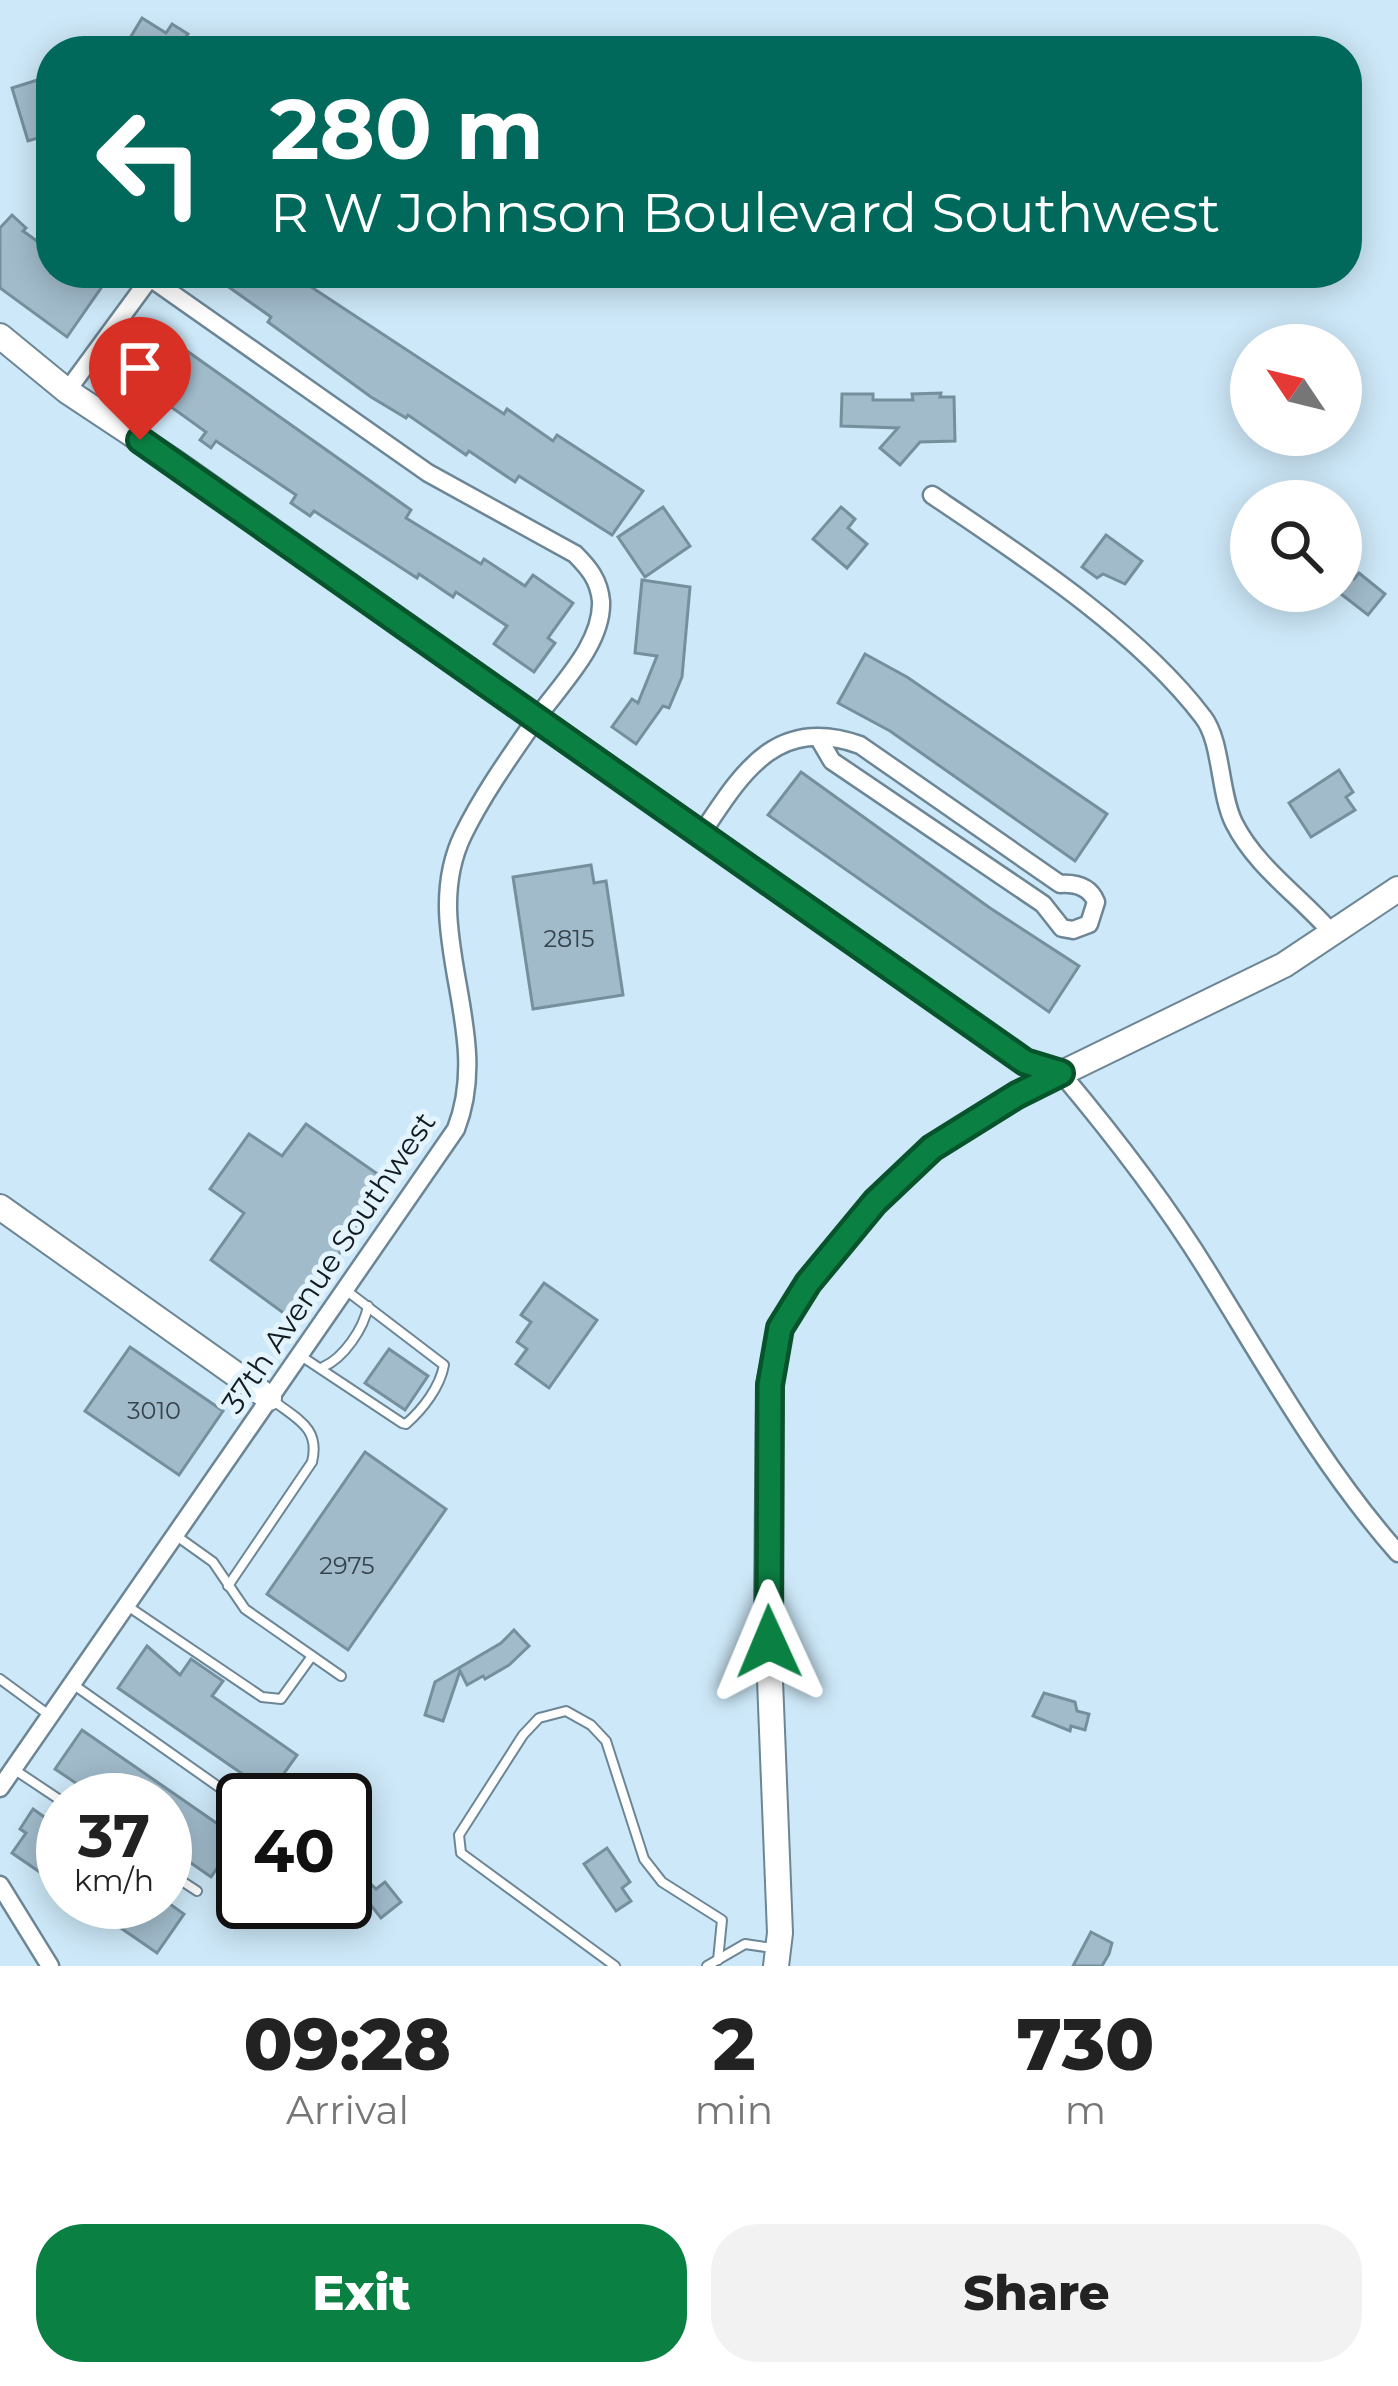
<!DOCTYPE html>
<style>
body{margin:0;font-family:Montserrat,sans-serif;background:#f2f2f2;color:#222;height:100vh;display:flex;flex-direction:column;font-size:45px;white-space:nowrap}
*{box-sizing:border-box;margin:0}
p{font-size:39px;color:#767676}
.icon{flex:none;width:66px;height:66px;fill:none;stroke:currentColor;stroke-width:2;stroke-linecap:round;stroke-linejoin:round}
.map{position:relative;height:1966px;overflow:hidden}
.details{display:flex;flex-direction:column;background:#fff;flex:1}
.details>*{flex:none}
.top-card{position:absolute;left:36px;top:36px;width:1326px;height:252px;border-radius:48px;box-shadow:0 6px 30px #0003;background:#00695c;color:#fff;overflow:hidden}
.needle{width:78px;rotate:305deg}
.controls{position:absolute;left:1230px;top:324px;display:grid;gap:24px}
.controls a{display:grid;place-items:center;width:132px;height:132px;border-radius:50%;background:#fff;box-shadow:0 6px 30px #0003;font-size:60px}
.speed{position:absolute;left:36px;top:1773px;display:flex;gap:24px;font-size:60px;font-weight:700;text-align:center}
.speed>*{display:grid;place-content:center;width:156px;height:156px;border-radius:50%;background:#fff;box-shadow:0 6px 30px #0003;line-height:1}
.speed small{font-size:30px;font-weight:400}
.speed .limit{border:6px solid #111;border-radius:18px;background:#fff;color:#111}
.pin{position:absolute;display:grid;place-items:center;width:102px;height:102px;color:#fff;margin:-123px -51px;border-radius:50% 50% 50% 0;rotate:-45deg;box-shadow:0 0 12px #0007}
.pin .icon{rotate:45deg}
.me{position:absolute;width:132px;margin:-66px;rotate:359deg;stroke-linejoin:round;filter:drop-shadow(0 0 9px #0008)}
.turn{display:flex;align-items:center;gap:42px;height:252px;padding:0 36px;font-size:54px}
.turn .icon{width:156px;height:156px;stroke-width:2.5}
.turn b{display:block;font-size:84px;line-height:102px}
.eta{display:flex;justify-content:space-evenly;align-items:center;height:204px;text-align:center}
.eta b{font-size:72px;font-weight:800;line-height:84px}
.cta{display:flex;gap:24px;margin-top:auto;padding:24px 36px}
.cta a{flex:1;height:138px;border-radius:48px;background:#0b8043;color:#fff;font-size:48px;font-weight:800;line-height:138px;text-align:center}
.cta a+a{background:#f2f2f2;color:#222}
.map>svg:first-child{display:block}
.building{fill:#a1bbcb;stroke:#758f9d;stroke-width:3}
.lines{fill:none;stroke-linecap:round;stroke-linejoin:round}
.lane-casing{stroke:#6d8695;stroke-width:12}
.street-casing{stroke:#6d8695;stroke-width:21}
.secondary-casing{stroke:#6d8695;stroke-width:28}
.lane{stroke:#fff;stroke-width:8}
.street{stroke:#fff;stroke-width:16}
.secondary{stroke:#fff;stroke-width:24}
.route-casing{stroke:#07532c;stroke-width:30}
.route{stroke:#0b8043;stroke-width:21}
.labels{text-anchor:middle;stroke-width:10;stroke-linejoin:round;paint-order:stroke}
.number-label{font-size:24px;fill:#35434c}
.street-label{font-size:30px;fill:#111b21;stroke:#e3f4fd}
</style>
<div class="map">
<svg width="1398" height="1966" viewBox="0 0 1398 1966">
<rect width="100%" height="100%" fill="#cde8f8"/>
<g class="building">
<path d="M142,18L166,33L172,24L188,34L177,51H131L136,43L130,38Z"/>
<path d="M44,78L51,100V122L42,124L45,136L28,141L12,88Z"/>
<path d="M12,215L26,228L23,231L51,251V273H80L101,288L67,337L0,288V228Z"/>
<path d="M209,273H290L504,414L507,409L553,441L557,435L643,491L612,535L519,476L515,482L469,451L466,455L408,415L406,418L371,397L268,322L271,317Z"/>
<path d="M149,324L411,510L406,518L481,564L484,559L525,586L533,575L573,603L548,638L555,643L534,672L494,644L507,626L456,592L453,597L419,574L417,578L314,511L310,516L291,503L296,495L216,441L211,448L200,440L206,432L117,368Z"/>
<path d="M941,393L940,397H954L955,441L920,442L900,465L880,448L898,428L841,426L842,394H873V400H913L912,394Z"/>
<path d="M663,507L690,546L645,577L618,537Z"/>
<path d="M841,507L855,519L848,528L867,544L847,568L813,539Z"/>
<path d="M1106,535L1142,561L1125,584L1103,574L1097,578L1082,567Z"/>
<path d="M1359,573L1385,594L1368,615L1341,594V583L1348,574L1354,579Z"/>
<path d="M642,580L690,587L682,677L669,708L663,706L636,744L612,727L632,699L638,703L657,656L635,653Z"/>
<path d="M865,654L907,677L1107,814L1075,861L890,731L838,703Z"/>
<path d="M1339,770L1353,792L1346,797L1355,810L1311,837L1289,803Z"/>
<path d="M801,772L990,908L1079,966L1049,1012L768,815Z"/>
<path d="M591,865L594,883L606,881L623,995L533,1009L513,877Z"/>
<path d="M306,1124L389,1182L293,1320L211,1260L244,1213L210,1189L249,1134L282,1156Z"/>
<path d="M544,1283L597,1320L549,1388L516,1364L527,1349L517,1342L531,1322L521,1315Z"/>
<path d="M130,1347L223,1411L179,1475L85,1411Z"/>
<path d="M389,1349L428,1376L405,1410L365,1383Z"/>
<path d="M365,1452L446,1509L348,1650L267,1594Z"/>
<path d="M514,1630L529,1646L509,1665L485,1679L483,1676L467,1685L460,1671L443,1721L425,1715L435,1682L501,1643Z"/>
<path d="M147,1646L180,1675L191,1659L223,1681L212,1696L297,1755L270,1793L118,1688Z"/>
<path d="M1044,1693L1075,1702L1077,1711L1089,1714L1085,1730L1071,1726L1070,1731L1033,1716Z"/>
<path d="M82,1730L238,1838L211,1877L165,1845V1800H101L55,1769Z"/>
<path d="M33,1809L63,1830V1888L12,1853L26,1833L20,1829Z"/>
<path d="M607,1848L630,1882L622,1888L631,1901L616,1911L584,1864Z"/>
<path d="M345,1859L376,1889L385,1882L401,1902L381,1918L358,1889L345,1903Z"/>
<path d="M83,1902H167L184,1914L157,1953Z"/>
<path d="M1091,1932L1112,1943L1109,1954L1102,1966H1073Z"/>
</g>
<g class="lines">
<defs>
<g id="lane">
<path d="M301,1356L402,1423L406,1424C423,1409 440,1387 444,1365L347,1291"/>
<path d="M323,1367C344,1358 364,1328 368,1306"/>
<path d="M178,1537L213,1562L245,1609L341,1676"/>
<path d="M228,1586L312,1462C320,1429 299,1420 275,1402"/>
<path d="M129,1607L262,1697L281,1699L312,1656"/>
<path d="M0,1679L49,1715"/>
<path d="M74,1685L243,1804"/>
<path d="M15,1770L63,1802"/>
<path d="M165,1870L197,1891"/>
<path d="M615,1966L461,1853L459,1835L523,1735L539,1718L566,1711L591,1725L606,1741L644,1859L662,1882L722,1920L718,1960"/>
<path d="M707,1966L745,1944L772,1948"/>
</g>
<g id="street">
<path d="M67,391L150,278"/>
<path d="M932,495C1021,555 1139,632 1203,717C1222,741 1219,793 1234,823C1256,867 1300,896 1332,933"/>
<path d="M702,833C742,773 776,715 860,745L1060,884C1076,883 1090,887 1096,902L1089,924L1073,930L1062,928L1043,904L832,761L819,739"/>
<path d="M1061,1073C1114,1136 1165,1202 1208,1272C1268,1369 1323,1468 1398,1553"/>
<path d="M0,1788L456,1129C495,1030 417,930 463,835C483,794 511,755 536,719C560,685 603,644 601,601C599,580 589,568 575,554L428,473L143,273"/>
<path d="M0,1885L50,1966"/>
</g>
<g id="secondary">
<path d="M0,336L67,391L177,464L1025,1062L1061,1073"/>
<path d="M0,1207L269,1398"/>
<path d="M776,1966L780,1933L767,1604L769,1385L780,1328L808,1283L875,1202L931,1148L1017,1095L1284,965L1398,889"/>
</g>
</defs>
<use href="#lane" class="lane-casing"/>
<use href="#street" class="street-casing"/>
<use href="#secondary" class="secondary-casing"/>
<use href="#lane" class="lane"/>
<use href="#street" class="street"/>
<use href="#secondary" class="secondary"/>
</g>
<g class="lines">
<defs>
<path id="route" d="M140,440L1025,1062L1061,1073L1017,1095L932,1148L875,1202L808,1283L780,1328L770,1385L769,1642"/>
</defs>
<use href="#route" class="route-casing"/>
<use href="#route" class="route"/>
</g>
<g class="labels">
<g class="number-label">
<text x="569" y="947">2815</text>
<text x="154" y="1419">3010</text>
<text x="347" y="1574">2975</text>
</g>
<g class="street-label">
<text transform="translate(329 1263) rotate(-56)" y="10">37th Avenue Southwest</text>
</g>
</g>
</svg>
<div class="controls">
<a><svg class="needle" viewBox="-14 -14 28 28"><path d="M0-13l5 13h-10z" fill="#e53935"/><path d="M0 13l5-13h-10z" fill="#767676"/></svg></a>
<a><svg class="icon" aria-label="search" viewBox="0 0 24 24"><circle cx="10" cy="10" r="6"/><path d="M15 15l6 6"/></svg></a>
</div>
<div class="speed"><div>37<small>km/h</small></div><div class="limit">40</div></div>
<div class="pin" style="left:140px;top:440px;background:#d93025"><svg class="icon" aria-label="arrive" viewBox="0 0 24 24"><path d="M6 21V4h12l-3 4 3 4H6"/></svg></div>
<svg class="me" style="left:769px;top:1642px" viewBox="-20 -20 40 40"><path d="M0-17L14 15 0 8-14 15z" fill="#0b8043" stroke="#fff" stroke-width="4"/></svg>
<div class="top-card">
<div class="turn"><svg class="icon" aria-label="left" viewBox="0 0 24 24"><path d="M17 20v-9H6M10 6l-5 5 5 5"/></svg><div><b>280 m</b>R W Johnson Boulevard Southwest</div></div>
</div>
</div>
<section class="details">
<div class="eta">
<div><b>09:28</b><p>Arrival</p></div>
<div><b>2</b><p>min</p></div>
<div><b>730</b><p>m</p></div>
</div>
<div class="cta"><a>Exit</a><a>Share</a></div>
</section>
